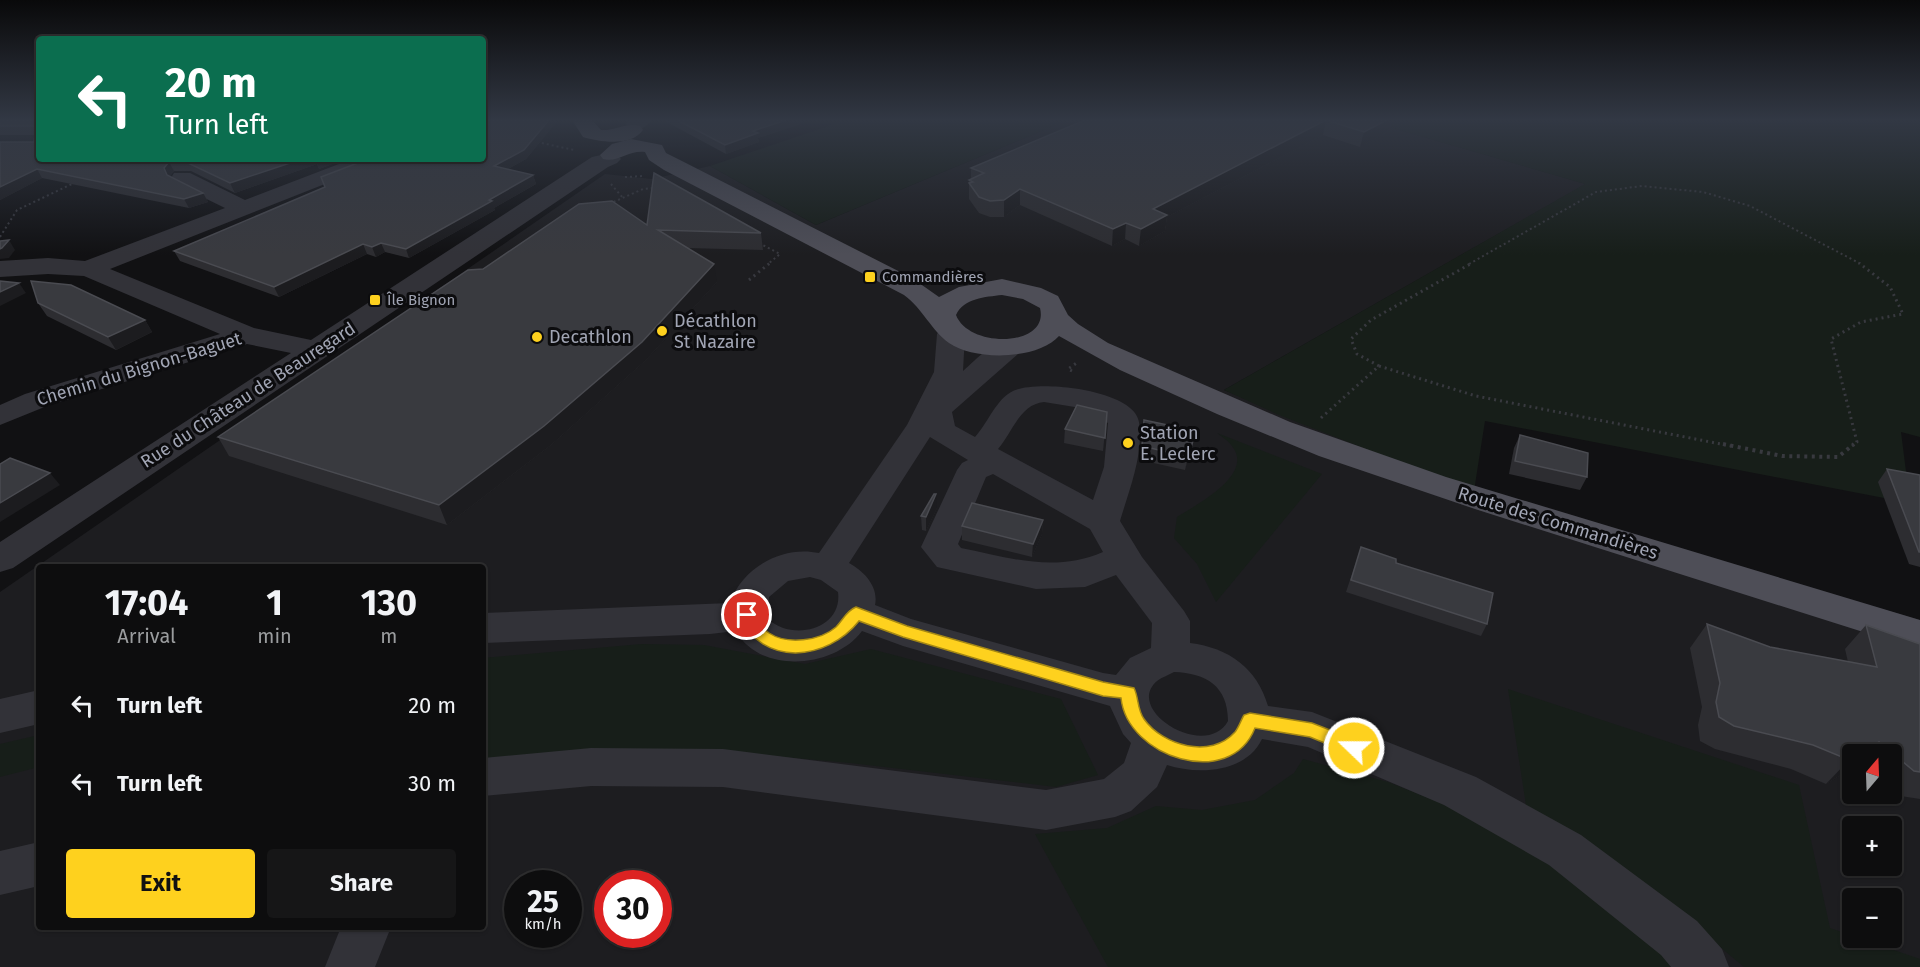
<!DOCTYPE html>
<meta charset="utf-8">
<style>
body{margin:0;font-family:"Fira Sans",sans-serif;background:#161617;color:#f1f3f6;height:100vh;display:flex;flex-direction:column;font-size:22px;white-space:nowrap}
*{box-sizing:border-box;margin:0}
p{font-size:20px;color:#9a9c9e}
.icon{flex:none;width:33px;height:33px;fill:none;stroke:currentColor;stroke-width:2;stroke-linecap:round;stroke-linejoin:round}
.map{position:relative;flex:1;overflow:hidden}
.sheet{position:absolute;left:36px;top:564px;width:450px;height:366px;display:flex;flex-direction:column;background:#0d0d0e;border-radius:6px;box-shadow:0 2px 4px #0004,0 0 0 2px #2d2d2e}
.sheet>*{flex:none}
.banner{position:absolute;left:36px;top:36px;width:450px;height:126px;border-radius:6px;box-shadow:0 2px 4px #0004,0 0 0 2px #2d2d2e;background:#0b6e4f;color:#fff;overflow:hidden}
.needle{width:39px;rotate:19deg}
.tools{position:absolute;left:1842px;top:744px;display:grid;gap:12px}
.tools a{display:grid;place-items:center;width:60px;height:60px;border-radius:6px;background:#0d0d0e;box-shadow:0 2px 4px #0004,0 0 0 2px #2d2d2e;font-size:30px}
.speed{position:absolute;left:504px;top:870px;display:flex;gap:12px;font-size:30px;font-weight:700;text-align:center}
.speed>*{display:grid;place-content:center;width:78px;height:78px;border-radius:50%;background:#0d0d0e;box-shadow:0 2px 4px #0004,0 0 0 2px #2d2d2e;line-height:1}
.speed small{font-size:15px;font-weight:400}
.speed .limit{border:9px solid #d22;background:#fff;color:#111}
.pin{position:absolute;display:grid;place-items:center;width:51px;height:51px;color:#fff;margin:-26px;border:3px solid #fff;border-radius:50%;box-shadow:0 2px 6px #0007}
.me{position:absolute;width:66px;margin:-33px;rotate:292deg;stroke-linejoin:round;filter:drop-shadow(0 0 4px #0008)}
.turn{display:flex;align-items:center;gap:21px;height:126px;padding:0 30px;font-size:27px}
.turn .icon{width:78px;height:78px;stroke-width:2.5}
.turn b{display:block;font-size:42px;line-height:51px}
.eta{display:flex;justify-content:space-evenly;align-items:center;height:102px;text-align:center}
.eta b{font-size:36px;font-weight:700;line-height:42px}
.primary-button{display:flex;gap:12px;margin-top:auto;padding:12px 30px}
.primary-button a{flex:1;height:69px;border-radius:6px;background:#fed11e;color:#111;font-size:24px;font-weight:700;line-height:69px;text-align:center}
.primary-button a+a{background:#161617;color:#f1f3f6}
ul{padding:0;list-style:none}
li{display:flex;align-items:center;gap:18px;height:78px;padding:0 30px}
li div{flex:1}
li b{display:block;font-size:22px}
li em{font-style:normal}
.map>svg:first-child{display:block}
.built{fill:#1d1d20;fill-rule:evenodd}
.green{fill:#171e19}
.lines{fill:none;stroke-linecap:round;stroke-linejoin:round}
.path-far2{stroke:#38393f;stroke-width:2;stroke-dasharray:2 3;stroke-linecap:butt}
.path-far1{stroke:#38393f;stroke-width:3;stroke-dasharray:2 4;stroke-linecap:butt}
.path{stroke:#38393f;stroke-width:4;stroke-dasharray:3 4.5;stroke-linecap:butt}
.minor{fill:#323238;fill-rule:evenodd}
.major{fill:#4e4e57;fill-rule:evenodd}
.wall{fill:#2d2d31}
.shaded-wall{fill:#1c1c1f}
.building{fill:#393a3f;stroke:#4a4b51;stroke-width:1.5}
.route{fill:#fed11e;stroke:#a58814;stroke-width:1.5}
.poi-dot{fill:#fed11e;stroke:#0c0c0e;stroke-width:2}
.labels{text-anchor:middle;stroke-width:6;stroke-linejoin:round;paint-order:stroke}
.far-poi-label{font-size:15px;fill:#a1a5b4;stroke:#0c0c0e;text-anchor:start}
.poi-label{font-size:18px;fill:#a1a5b4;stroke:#0c0c0e;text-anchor:start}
.street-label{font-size:18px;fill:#a1a5b4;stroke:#0c0c0e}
</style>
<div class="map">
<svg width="1920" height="967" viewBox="0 0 1920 967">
<rect width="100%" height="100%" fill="#111113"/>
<path class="built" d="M1068,120H1365L1586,184L1224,390L1474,491L1920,620V967H0V592L605,174L652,179L710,166L816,225ZM39,567H483V927H39ZM1852,754H1892V794H1852ZM1852,826H1892V866H1852ZM518,884H568V934H518ZM608,884H658V934H608ZM1852,898H1892V938H1852Z"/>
<g class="green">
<path d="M846,120H1068L816,225L710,166Z"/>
<path d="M1365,120H1920V437L1901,432L1910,503L1485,421L1474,491L1279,415L1224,390L1585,184Z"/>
<path d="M1217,433L1322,474L1216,602L1197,564L1174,538L1177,517C1196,505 1255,475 1232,446C1229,441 1222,437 1217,433Z"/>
<path d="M642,644L704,645L805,664L871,649L1061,699L1098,775L1056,787L850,763L716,751L483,760V658Z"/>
<path d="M1508,689L1799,785L1830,928L1920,959V967H1744L1671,906L1526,805Z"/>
<path d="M39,735V767L0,777V744Z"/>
<path d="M1303,759L1388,782L1461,811L1577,880L1676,967H1108L1035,834L1107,828L1156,806L1202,810L1255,800L1294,773Z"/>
</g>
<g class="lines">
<g class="path-far2">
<path d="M537,142L574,150"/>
<path d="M625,177L644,176"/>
<path d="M611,184L623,198"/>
<path d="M609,204L643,189L655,188"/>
<path d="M0,237L17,210L74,183"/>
<path d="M759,243L780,254L768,264"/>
<path d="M1469,264L1596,192L1642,186L1703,192L1750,206L1861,264"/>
</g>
<g class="path-far1">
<path d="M749,280L770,263"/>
<path d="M1379,366L1476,396L1731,446"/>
<path d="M1379,366L1357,354L1351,339L1371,320L1472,263"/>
<path d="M1072,371L1068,369L1078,362"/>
<path d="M1321,418L1379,366"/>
<path d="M1852,446L1857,442L1831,339L1861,322L1903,314L1890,287L1859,263"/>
</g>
<path class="path" d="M1723,444L1782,456L1838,457L1854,444"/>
<g class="minor">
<path d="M629,120H651C645,129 639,131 629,128L626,124Z"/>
<path d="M610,153L617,155L621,159L617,163L608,167L13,568L0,572V542L291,353L247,344L47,406L0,425V405L25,394L220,334L84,276L48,274L0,277V261L48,258L85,261L225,208L174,183L171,178L174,173H190L245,200L352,159H382L378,163L110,269L254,328L311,340L592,157Z"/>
<path d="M951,326L961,328L965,334L963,371C980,356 997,335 1022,341L1026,347L952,412L955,426L975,437C988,423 996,399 1013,391C1038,379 1135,390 1139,422C1144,454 1129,490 1120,521L1142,557L1184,611L1190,621V643C1229,648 1257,668 1268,706L1312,712L1476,777L1581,835L1697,921L1722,949L1729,967H1671L1661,955L1549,865L1444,805L1308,747L1262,739C1246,773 1198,775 1167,765L1157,787L1131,811L1115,817L1046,830L723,787L591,786L483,796V758L591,748L723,749L1046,790L1104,779L1124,763L1131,743L1123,734L1110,706L903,646L862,631C835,668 760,675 736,631L710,634L483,643V613L730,603C742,568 782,545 819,553L907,425L934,372L937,334L941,328ZM1044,402L1081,408L1108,423L1104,467L1093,500L998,449C1012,433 1020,404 1044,402ZM930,437L968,460L962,463L957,470L921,547L937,567L1036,589L1085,587L1116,575L1152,623L1151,648L1130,658L1116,675L1103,673L911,619L875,605C879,587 864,571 849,563ZM993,474L1090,529L1103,552C1054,573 1011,558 961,548L958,544L986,477ZM810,577L821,580L838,592C843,629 793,642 768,619L769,597L788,581ZM1174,672C1206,673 1228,686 1228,721C1206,761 1123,710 1157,681C1162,677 1169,675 1174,672Z"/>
<path d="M39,690V724L0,733V699Z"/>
<path d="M39,842V886L0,895V851Z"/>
<path d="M341,927H391L375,967H325Z"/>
</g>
<g class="major">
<path d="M572,120H592L601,130C615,131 627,122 640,126L643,130C631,147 600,142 583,137Z"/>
<path d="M631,139L662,145L666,153L680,160L912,278L939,297L959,287L1002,279L1041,288L1058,296L1068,315L1078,324L1108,343L1290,422L1446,477L1920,620V650L1475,509L1319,456L1217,414L1120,370L1059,336C1038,360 974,361 949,343C931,330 923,309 904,295L664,170L649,160L645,152C628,150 618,163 603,159L600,155L612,144ZM1002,295L1023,299L1040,308C1050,347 969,349 956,315C964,298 985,297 1002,295Z"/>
</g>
</g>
<g class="wall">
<path d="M0,120L346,159L319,169L317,164L235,193L191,171H174L170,176L203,193L208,202L189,208L42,178L0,200V142H34L35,135H0Z"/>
<path d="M483,120H558L526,159L508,169L533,175L536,184L494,208L495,210L409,258L385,252L376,257L367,254L279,297L180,261L174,251Z"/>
<path d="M663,120H812L758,138L759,142L726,154Z"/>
<path d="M1085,120H1392L1389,131L1360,147L1323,135L1167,217L1165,231L1139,246L1125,239L1112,246L1020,205L1004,217H990L979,213L969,199V180L971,179V168Z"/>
<path d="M647,225L761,233L763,250L687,248L717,282L646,360L551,445L447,525L229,456L218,437L483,269Z"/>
<path d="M38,303L145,320L152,332L116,350L47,316Z"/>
<path d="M1107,412L1103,451L1064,443L1065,429Z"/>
<path d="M1144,420L1193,444L1185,470L1140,460Z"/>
<path d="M1520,435L1587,477L1580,490L1509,474L1514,448Z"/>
<path d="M1887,469L1920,475V567L1909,564L1878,482Z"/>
<path d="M937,508L926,531L922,530L921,516Z"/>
<path d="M1043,520L1042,534L1032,557L962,540V526Z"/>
<path d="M1361,547L1396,563L1487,624L1481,636L1346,592Z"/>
<path d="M1707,624L1770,647L1848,662L1845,649L1866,625L1920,644V799L1888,794H1892V754H1852V768L1826,784L1791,769L1715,749L1700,741L1698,725L1702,707L1690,648Z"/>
</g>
<g class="shaded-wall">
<path d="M549,120H558L526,159L497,175L494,166Z"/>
<path d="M786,120H812L758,138L759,142L726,154L725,145L753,131Z"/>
<path d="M1326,120L1323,135L1167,217L1165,231L1139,246L1141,229L1153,209Z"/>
<path d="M1387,120H1392L1389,131L1360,147L1364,132Z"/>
<path d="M302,159H346L319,169L317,164L235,193L230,183Z"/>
<path d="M169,162L174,171L169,177L167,175L164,168Z"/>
<path d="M37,169L42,178L0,200V187Z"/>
<path d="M533,175L536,184L494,208L495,210L409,258L406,249Z"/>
<path d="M1020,189V205L1004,217V200Z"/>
<path d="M203,193L208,202L189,208L184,199Z"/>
<path d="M1126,223L1125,239L1112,246L1113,229Z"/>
<path d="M9,240L15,250L9,258L0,259V249Z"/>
<path d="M381,243L385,252L376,257L372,247Z"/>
<path d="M363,244L367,254L279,297L274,287Z"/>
<path d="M714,264L717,282L646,360L551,445L447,525L439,505Z"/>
<path d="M19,283L26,293L0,306V292Z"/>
<path d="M145,320L152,332L116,350L108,337Z"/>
<path d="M1196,431L1193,444L1185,470L1188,457Z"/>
<path d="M50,473L60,485L0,522V503Z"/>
<path d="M936,494L937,508L926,531V517Z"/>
<path d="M1043,520L1042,534L1032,557L1033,544Z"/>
<path d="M1879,742L1867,754H1859Z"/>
<path d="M1852,758V768L1826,784L1849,760Z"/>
</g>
<g class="building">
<path d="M0,120H39V159H302L230,183L186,162H169L164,168L167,175L203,193L184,199L37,169L0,187V142H34L36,128L34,126H0Z"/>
<path d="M483,120H549L524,150L494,166L533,175L489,200L492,201L406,249L381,243L372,247L363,244L274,287L174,251L325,187L321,177L368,159H483Z"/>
<path d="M677,120H786L753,131L758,133L725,145Z"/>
<path d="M1085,120H1387L1364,132L1326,120L1153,209L1167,215L1141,229L1126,223L1113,229L1020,189L1004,200L990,201L979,197L969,183L973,182L969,180L984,173L971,168Z"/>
<path d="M654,173L761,233L658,230L714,264L642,342L544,426L439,505L218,437L468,270L483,269L579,204L612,201L647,225Z"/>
<path d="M9,240L2,248L0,249V241Z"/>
<path d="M0,281L19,283L0,292Z"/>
<path d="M31,281L71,285L145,320L108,337L38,303Z"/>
<path d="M1077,405L1107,412L1105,438L1065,429Z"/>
<path d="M1144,420L1196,431L1188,457L1142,446Z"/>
<path d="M1520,435L1588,453L1587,477L1515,461Z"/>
<path d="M10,458L50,473L0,503V464Z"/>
<path d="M1887,469L1920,475V552H1919Z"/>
<path d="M934,494H936L926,517L921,516Z"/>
<path d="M972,503L1043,520L1033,544L962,526Z"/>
<path d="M1361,547L1396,559V563L1493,593L1487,624L1351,580Z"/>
<path d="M1707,624L1770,647L1877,667L1866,625L1920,644V772L1914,771L1879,742L1859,754H1852V758L1849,760L1813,745L1734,726L1719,717L1716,702L1720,683Z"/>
</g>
<linearGradient id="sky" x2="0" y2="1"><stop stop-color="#09090a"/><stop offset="0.47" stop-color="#323844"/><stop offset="1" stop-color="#323844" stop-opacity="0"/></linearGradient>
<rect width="1920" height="255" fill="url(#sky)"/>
<path class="route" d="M856,607L907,626L1103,682L1134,688C1139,698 1137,709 1144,719C1163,746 1211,759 1235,732C1239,727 1241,720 1244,715L1250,713L1312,723L1361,742L1363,748L1361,753L1354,755L1310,737L1255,728C1230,791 1127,757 1121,698L1103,696L903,637L859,621C827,661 762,668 739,615L747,609L753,611C758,620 760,627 769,633C787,645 820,641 836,627C843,620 846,611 856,607Z"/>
<g class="poi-dot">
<rect x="864" y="271" width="12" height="12" rx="3"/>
<rect x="369" y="294" width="12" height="12" rx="3"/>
<circle cx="662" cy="331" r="6"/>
<circle cx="537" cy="337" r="6"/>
<circle cx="1128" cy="443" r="6"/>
</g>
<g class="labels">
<g class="far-poi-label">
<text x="882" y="282">Commandières</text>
<text x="387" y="305">Île Bignon</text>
</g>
<g class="poi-label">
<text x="674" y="327">Décathlon<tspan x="674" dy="21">St Nazaire</tspan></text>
<text x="549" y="343">Decathlon</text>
<text x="1140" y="439">Station<tspan x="1140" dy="21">E. Leclerc</tspan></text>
</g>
<g class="street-label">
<text transform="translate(139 369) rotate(-17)" y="6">Chemin du Bignon-Baguet</text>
<text transform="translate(248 395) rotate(-33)" y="6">Rue du Château de Beauregard</text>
<text transform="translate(1558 523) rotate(17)" y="6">Route des Commandières</text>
</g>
</g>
</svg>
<div class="tools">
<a><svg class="needle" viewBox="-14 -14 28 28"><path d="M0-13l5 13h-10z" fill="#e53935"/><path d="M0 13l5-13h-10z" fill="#9a9c9e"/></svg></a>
<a>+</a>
<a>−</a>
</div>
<div class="speed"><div>25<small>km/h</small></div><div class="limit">30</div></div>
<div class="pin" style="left:747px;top:615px;background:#d93025"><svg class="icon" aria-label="arrive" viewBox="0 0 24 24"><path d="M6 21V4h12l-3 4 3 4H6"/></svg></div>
<svg class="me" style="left:1354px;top:748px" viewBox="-20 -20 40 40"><circle r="17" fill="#fed11e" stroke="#fff" stroke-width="3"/><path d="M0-11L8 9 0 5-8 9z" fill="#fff"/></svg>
<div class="banner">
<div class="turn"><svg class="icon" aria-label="left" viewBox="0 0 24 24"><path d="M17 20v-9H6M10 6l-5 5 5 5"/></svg><div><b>20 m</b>Turn left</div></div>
</div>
<section class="sheet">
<div class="eta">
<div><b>17:04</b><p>Arrival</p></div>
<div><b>1</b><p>min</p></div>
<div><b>130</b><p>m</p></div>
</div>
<ul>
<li><svg class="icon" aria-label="left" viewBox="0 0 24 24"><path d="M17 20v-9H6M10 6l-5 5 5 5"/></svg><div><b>Turn left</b></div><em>20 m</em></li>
<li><svg class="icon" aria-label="left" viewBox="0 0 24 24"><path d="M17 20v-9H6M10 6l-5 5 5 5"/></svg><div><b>Turn left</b></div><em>30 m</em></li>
</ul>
<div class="primary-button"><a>Exit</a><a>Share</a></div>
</section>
</div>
